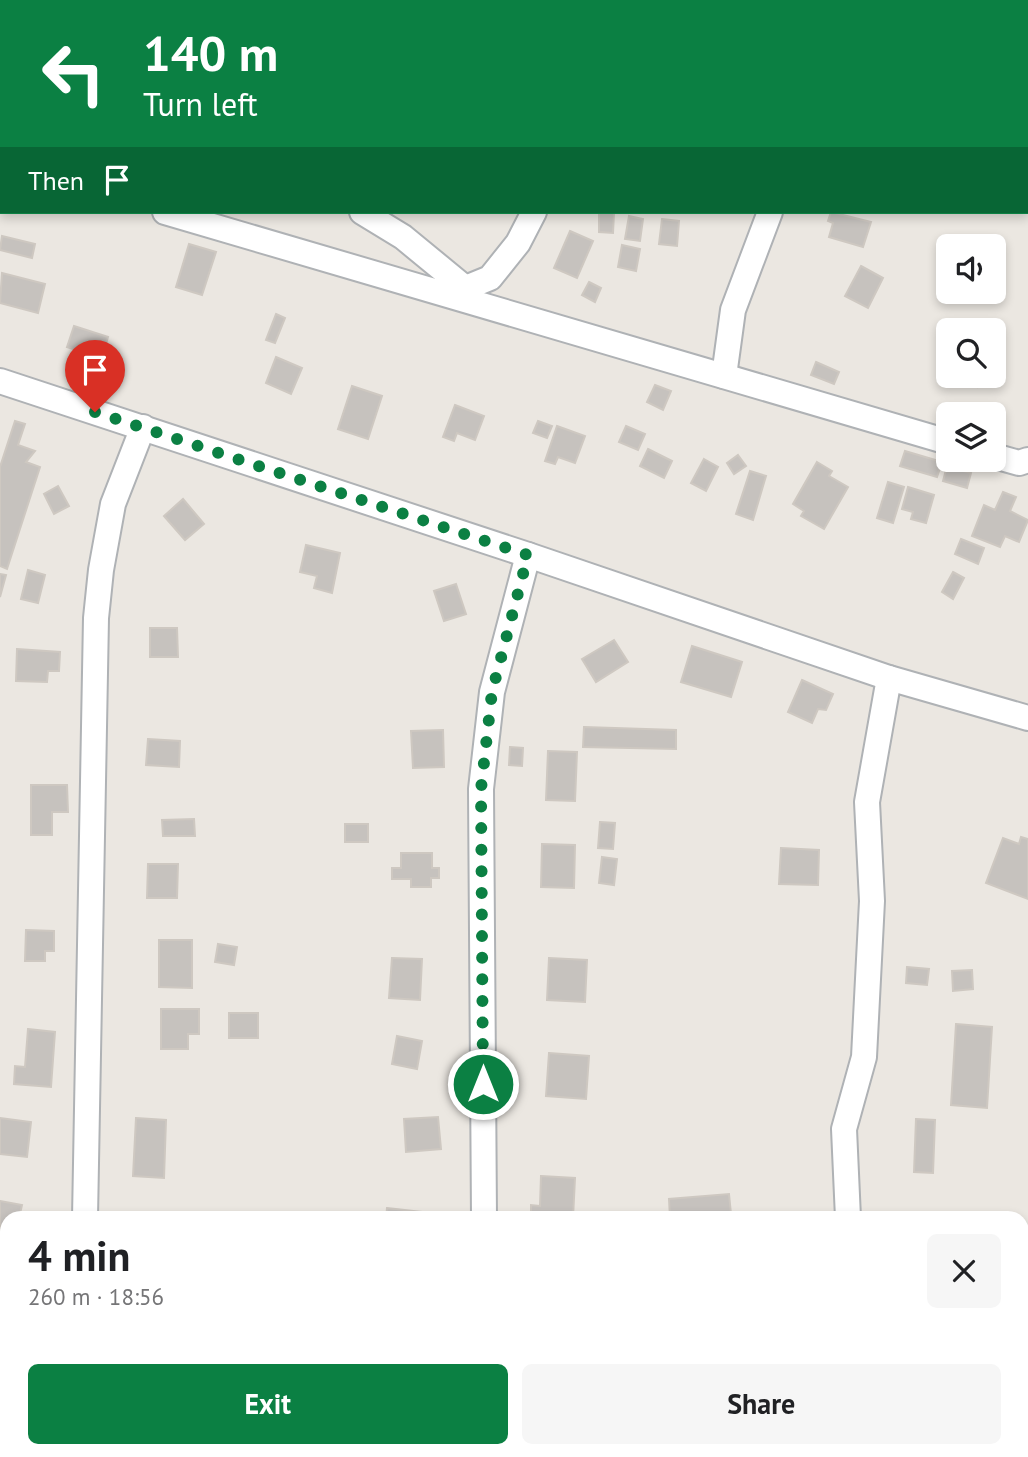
<!DOCTYPE html>
<meta charset="utf-8">
<style>
body{margin:0;font-family:"PT Sans",sans-serif;background:#f6f6f6;color:#202124;height:100vh;display:flex;flex-direction:column;font-size:26px;white-space:nowrap}
*{box-sizing:border-box;margin:0}
p{font-size:23px;color:#757577}
.icon{flex:none;width:38px;height:38px;fill:none;stroke:currentColor;stroke-width:2;stroke-linecap:round;stroke-linejoin:round}
.map{position:relative;flex:1;overflow:hidden}
.details{position:absolute;left:0px;top:1211px;width:1029px;height:247px;display:flex;flex-direction:column;background:#fff;border-radius:21px 21px 0 0;box-shadow:0 4px 10px #0003}
.details>*{flex:none}
.top-card{position:absolute;left:0px;top:0px;width:1029px;height:214px;box-shadow:0 4px 10px #0003;background:#0b8043;color:#fff;overflow:hidden}
.controls{position:absolute;left:936px;top:234px;display:grid;gap:14px}
.controls a{display:grid;place-items:center;width:70px;height:70px;border-radius:10px;background:#fff;box-shadow:0 4px 10px #0003;font-size:35px}
.pin{position:absolute;display:grid;place-items:center;width:60px;height:60px;color:#fff;margin:-72px -30px;border-radius:50% 50% 50% 0;rotate:-45deg;box-shadow:0 0 7px #0007}
.pin .icon{rotate:45deg}
.me{position:absolute;width:77px;margin:-38px;rotate:0deg;stroke-linejoin:round;filter:drop-shadow(0 0 5px #0008)}
.turn{display:flex;align-items:center;gap:24px;height:147px;padding:0 28px;font-size:32px}
.turn .icon{width:91px;height:91px;stroke-width:2.5}
.turn b{display:block;font-size:49px;line-height:60px}
.then{display:flex;align-items:center;height:66px;padding:0 28px;background:#0003;gap:14px;font-size:26px}
.round{display:grid;place-items:center;flex:none;width:74px;height:74px;border-radius:10px;background:#f6f6f6}
.head{display:flex;align-items:center;justify-content:space-between;height:119px;padding:0 28px}
h1{font-size:42px;font-weight:800;line-height:52px}
.button{display:flex;gap:14px;margin-top:auto;padding:14px 28px}
.button a{flex:1;height:80px;border-radius:10px;background:#0b8043;color:#fff;font-size:28px;font-weight:800;line-height:80px;text-align:center}
.button a+a{background:#f6f6f6;color:#202124}
.map>svg:first-child{display:block}
.building{fill:#c6c2be;stroke:#cec8c1;stroke-width:2}
.lines{fill:none;stroke-linecap:round;stroke-linejoin:round}
.minor-casing{stroke:#afb2b5;stroke-width:28}
.path{stroke:#9dc1a2;stroke-width:4.5;stroke-dasharray:7 3.5;stroke-linecap:butt}
.minor{stroke:#fff;stroke-width:24}
.route{stroke:#0b8043;stroke-width:12;stroke-dasharray:0 21.6}
</style>
<div class="map">
<svg width="1028" height="1457" viewBox="0 0 1028 1457">
<rect width="100%" height="100%" fill="#ebe7e1"/>
<g class="building">
<path d="M62,0H103L61,2Z"/>
<path d="M357,0H388L387,2Z"/>
<path d="M456,0H502L504,2H455Z"/>
<path d="M745,0H782L781,2Z"/>
<path d="M831,212L871,222L863,247L829,237L833,223L828,221Z"/>
<path d="M599,213H614L613,233L599,232Z"/>
<path d="M629,216L643,219L640,241L625,239Z"/>
<path d="M662,219L679,221L677,246L659,244Z"/>
<path d="M570,231L593,241L577,278L554,268Z"/>
<path d="M2,236L35,244L32,258L0,250Z"/>
<path d="M189,244L216,252L202,295L176,287Z"/>
<path d="M622,245L640,249L636,271L618,267Z"/>
<path d="M861,266L883,278L868,308L845,296Z"/>
<path d="M2,273L45,284L38,313L0,303Z"/>
<path d="M589,282L601,288L595,302L582,295Z"/>
<path d="M276,314L285,318L275,343L266,340Z"/>
<path d="M74,326L108,337L102,358L67,347Z"/>
<path d="M276,357L302,368L291,394L266,383Z"/>
<path d="M816,362L839,372L834,384L811,375Z"/>
<path d="M953,376H980L977,387L952,379Z"/>
<path d="M655,385L671,391L663,410L647,402Z"/>
<path d="M352,386L382,396L368,439L338,429Z"/>
<path d="M455,405L484,416L475,440L457,433L454,441L443,437Z"/>
<path d="M15,421L25,424L18,445L35,451L26,462L40,467L7,569L0,566V467Z"/>
<path d="M538,421L552,426L547,438L533,433Z"/>
<path d="M557,426L585,436L575,463L558,457L555,464L545,461Z"/>
<path d="M626,426L645,434L638,450L619,442Z"/>
<path d="M648,449L672,461L664,478L640,466Z"/>
<path d="M905,451L942,462L937,477L900,466Z"/>
<path d="M738,455L746,466L734,474L727,463Z"/>
<path d="M704,459L718,467L706,491L691,483Z"/>
<path d="M957,460H966L963,471L971,473L967,488L943,481L948,462L955,467Z"/>
<path d="M817,462L832,471L829,476L848,487L824,529L801,516L804,511L793,504Z"/>
<path d="M750,471L766,476L753,520L736,514Z"/>
<path d="M888,482L904,487L893,523L877,518Z"/>
<path d="M58,486L69,506L54,514L44,494Z"/>
<path d="M908,487L934,495L926,523L911,519L913,512L902,509Z"/>
<path d="M1003,492L1016,497L1010,511L1028,520L1019,542L1005,536L1000,547L972,536L984,505L995,510Z"/>
<path d="M183,499L204,524L185,540L164,516Z"/>
<path d="M961,539L984,548L978,564L955,554Z"/>
<path d="M306,545L340,553L332,593L314,588L317,576L300,572Z"/>
<path d="M28,570L45,575L38,603L21,599Z"/>
<path d="M953,572L964,578L953,599L942,592Z"/>
<path d="M0,574L6,575L0,597Z"/>
<path d="M456,584L466,614L444,621L434,591Z"/>
<path d="M150,628H177L178,657H150Z"/>
<path d="M614,640L628,662L596,682L582,659Z"/>
<path d="M692,646L742,662L731,697L681,682Z"/>
<path d="M17,649L60,652L59,671H48L47,682L16,681Z"/>
<path d="M802,680L833,694L826,710L818,709L812,723L788,712Z"/>
<path d="M584,727L676,730V749L583,747Z"/>
<path d="M443,730L444,767L413,768L411,731Z"/>
<path d="M148,739L180,741L179,767L146,765Z"/>
<path d="M510,747L523,748L522,766L509,765Z"/>
<path d="M548,751L577,752L575,801L546,800Z"/>
<path d="M31,785H67L68,812H52V835H31Z"/>
<path d="M194,819L195,836H163L162,820Z"/>
<path d="M600,822L615,823L613,849L598,848Z"/>
<rect x="345" y="824" width="23" height="18"/>
<path d="M1021,837L1028,839V899L986,883L1003,838L1019,844Z"/>
<path d="M542,844L575,845L574,888L541,887Z"/>
<path d="M781,848L819,850L818,885L779,884Z"/>
<path d="M401,853H432V868H439V878H431V887H411V879H392V868H401Z"/>
<path d="M602,857L617,859L614,885L599,883Z"/>
<path d="M148,864H178L177,898H147Z"/>
<path d="M26,930L54,931V951H45V961H25Z"/>
<path d="M159,940H192V988L159,987Z"/>
<path d="M218,944L237,947L234,965L215,962Z"/>
<path d="M392,958L422,959L420,1000L389,998Z"/>
<path d="M549,958L587,960L585,1002L547,1000Z"/>
<path d="M907,967L929,969L927,985L906,983Z"/>
<path d="M972,970L973,989L953,991L952,971Z"/>
<path d="M161,1009H199V1034H188V1049H161Z"/>
<rect x="229" y="1013" width="29" height="25"/>
<path d="M956,1024L992,1027L987,1108L951,1105Z"/>
<path d="M28,1029L55,1032L51,1087L14,1084L15,1066L25,1067Z"/>
<path d="M397,1036L422,1041L417,1069L392,1064Z"/>
<path d="M549,1053L589,1056L586,1099L546,1096Z"/>
<path d="M438,1117L441,1149L406,1152L404,1119Z"/>
<path d="M0,1118L31,1122L27,1157L0,1154Z"/>
<path d="M136,1118L166,1120L164,1178L133,1176Z"/>
<path d="M916,1119L935,1120L933,1173L914,1172Z"/>
<path d="M541,1176L575,1178L573,1218L531,1217V1205L540,1206Z"/>
<path d="M729,1194L731,1214L670,1218L669,1199Z"/>
<path d="M0,1201L22,1205L19,1218H7V1229L0,1228Z"/>
<path d="M387,1208L448,1215V1218H386Z"/>
<path d="M21,1451H27L34,1457H15Z"/>
<path d="M173,1451H179L188,1457H169Z"/>
<rect x="523" y="1451" width="44" height="6"/>
<path d="M585,1451H603V1457H584Z"/>
</g>
<g class="lines">
<defs>
<g id="minor">
<path d="M130,0V2"/>
<path d="M563,2L565,0"/>
<path d="M823,2V0"/>
<path d="M1027,129L1028,130"/>
<path d="M0,163L2,164"/>
<path d="M165,212L948,442"/>
<path d="M362,212L403,237L465,288"/>
<path d="M451,294L490,278L518,243L534,212"/>
<path d="M724,376L733,310L770,212"/>
<path d="M0,381L528,555L889,678L1028,718"/>
<path d="M994,456L1019,463L1028,460"/>
<path d="M85,1218L96,618L101,570L113,504L143,427"/>
<path d="M484,1218L481,789L492,692L528,555"/>
<path d="M848,1218L844,1129L864,1057L872,901L867,802L889,678"/>
<path d="M1022,1361L1028,1362"/>
<path d="M0,1387H7"/>
<path d="M91,1457V1451"/>
<path d="M482,1457V1451"/>
</g>
</defs>
<use href="#minor" class="minor-casing"/>
<g class="path">
<path d="M522,0L525,2"/>
<path d="M305,2V0"/>
</g>
<use href="#minor" class="minor"/>
</g>
<g class="lines">
<path class="route" d="M95,412L528,555L492,692L481,789L483,1084"/>
</g>
</svg>
<div class="controls">
<a><svg class="icon" aria-label="sound" viewBox="0 0 24 24"><path d="M4 9h4l5-4v14l-5-4H4zM17 9q2 3 0 6"/></svg></a>
<a><svg class="icon" aria-label="search" viewBox="0 0 24 24"><circle cx="10" cy="10" r="6"/><path d="M15 15l6 6"/></svg></a>
<a><svg class="icon" aria-label="layers" viewBox="0 0 24 24"><path d="M12 4l9 5-9 5-9-5zM3 14l9 5 9-5"/></svg></a>
</div>
<div class="pin" style="left:95px;top:412px;background:#d93025"><svg class="icon" aria-label="arrive" viewBox="0 0 24 24"><path d="M6 21V4h12l-3 4 3 4H6"/></svg></div>
<svg class="me" style="left:483px;top:1084px" viewBox="-20 -20 40 40"><circle r="17" fill="#0b8043" stroke="#fff" stroke-width="3"/><path d="M0-11L8 9 0 5-8 9z" fill="#fff"/></svg>
<div class="top-card">
<div class="turn"><svg class="icon" aria-label="left" viewBox="0 0 24 24"><path d="M17 20v-9H6M10 6l-5 5 5 5"/></svg><div><b>140 m</b>Turn left</div></div>
<div class="then">Then<svg class="icon" aria-label="arrive" viewBox="0 0 24 24"><path d="M6 21V4h12l-3 4 3 4H6"/></svg></div>
</div>
<section class="details">
<div class="head"><div><h1>4 min</h1><p>260 m · 18:56</p></div><a class="round"><svg class="icon" aria-label="close" viewBox="0 0 24 24"><path d="M6 6l12 12M18 6L6 18"/></svg></a></div>
<div class="button"><a>Exit</a><a>Share</a></div>
</section>
</div>
